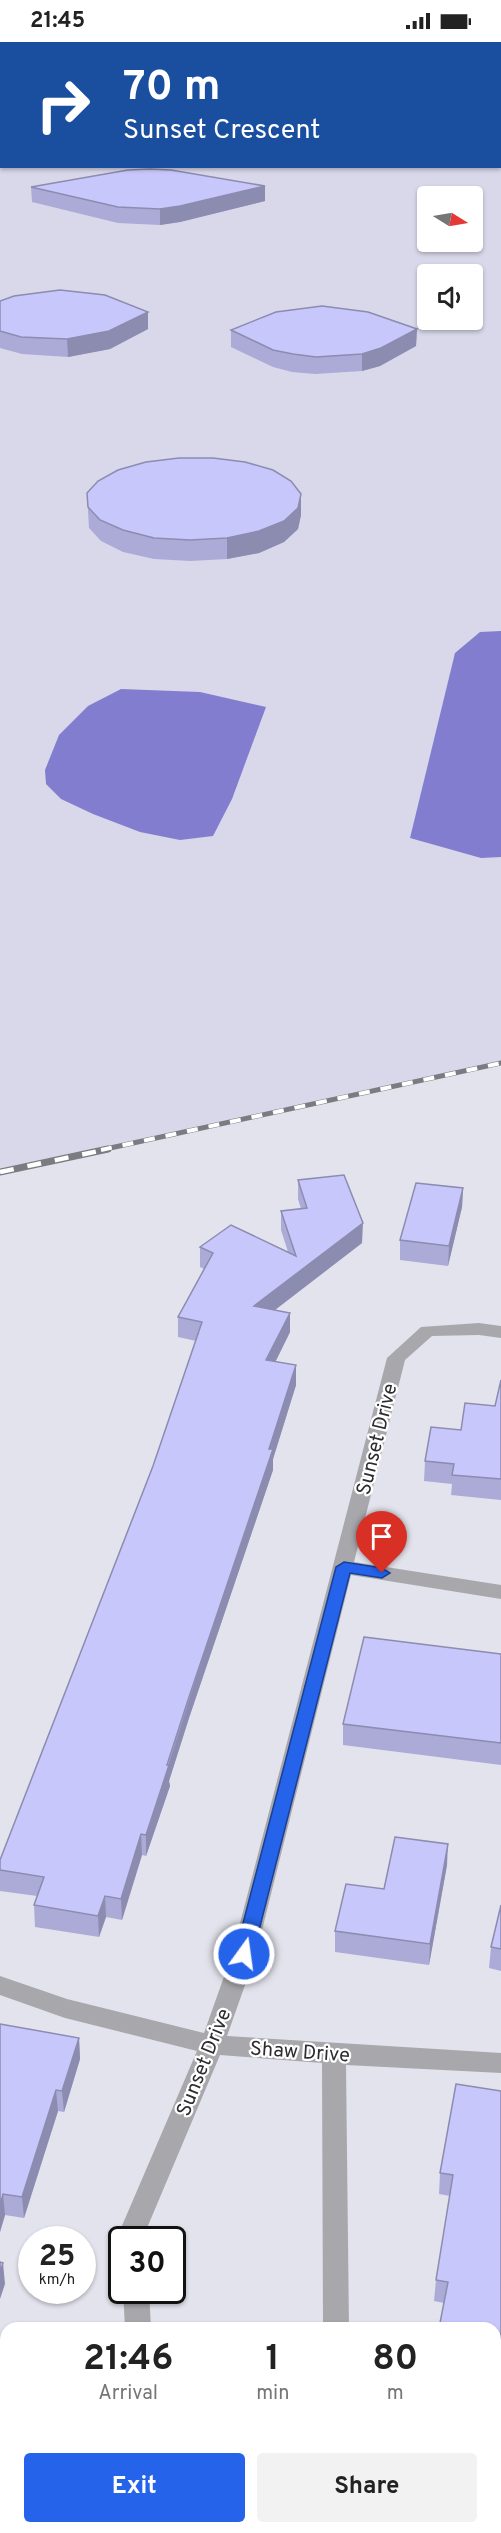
<!DOCTYPE html>
<style>
body{margin:0;font-family:Overpass,sans-serif;background:#f2f2f2;color:#222;height:100vh;display:flex;flex-direction:column;font-size:22px;white-space:nowrap}
*{box-sizing:border-box;margin:0}
p{font-size:20px;color:#767676}
.icon{flex:none;width:33px;height:33px;fill:none;stroke:currentColor;stroke-width:2;stroke-linecap:round;stroke-linejoin:round}
.map{position:relative;flex:1;overflow:hidden}
.panel{position:absolute;left:0px;top:2280px;width:501px;height:212px;display:flex;flex-direction:column;background:#fff;border-radius:18px 18px 0 0;box-shadow:0 2px 4px #0004}
.panel>*{flex:none}
.hud{position:absolute;left:0px;top:0px;width:501px;height:126px;box-shadow:0 2px 4px #0004;background:#1a4fa0;color:#fff;overflow:hidden}
.needle{width:39px;rotate:101deg}
.tools{position:absolute;left:417px;top:144px;display:grid;gap:12px}
.tools a{display:grid;place-items:center;width:66px;height:66px;border-radius:6px;background:#fff;box-shadow:0 2px 4px #0004;font-size:30px}
.speed{position:absolute;left:18px;top:2184px;display:flex;gap:12px;font-size:30px;font-weight:700;text-align:center}
.speed>*{display:grid;place-content:center;width:78px;height:78px;border-radius:50%;background:#fff;box-shadow:0 2px 4px #0004;line-height:1}
.speed small{font-size:15px;font-weight:400}
.speed .limit{border:3px solid #111;border-radius:9px;background:#fff;color:#111}
.pin{position:absolute;display:grid;place-items:center;width:51px;height:51px;color:#fff;margin:-62px -26px;border-radius:50% 50% 50% 0;rotate:-45deg;box-shadow:0 0 6px #0007}
.pin .icon{rotate:45deg}
.me{position:absolute;width:66px;margin:-33px;rotate:14deg;stroke-linejoin:round;filter:drop-shadow(0 0 4px #0008)}
.turn{display:flex;align-items:center;gap:21px;height:126px;padding:0 24px;font-size:27px}
.turn .icon{width:78px;height:78px;stroke-width:2.5}
.turn b{display:block;font-size:42px;line-height:51px}
.eta{display:flex;justify-content:space-evenly;align-items:center;height:102px;text-align:center}
.eta b{font-size:36px;font-weight:700;line-height:42px}
.primary-button{display:flex;gap:12px;margin-top:auto;padding:12px 24px}
.primary-button a{flex:1;height:69px;border-radius:6px;background:#2563eb;color:#fff;font-size:24px;font-weight:700;line-height:69px;text-align:center}
.primary-button a+a{background:#f2f2f2;color:#222}
.status{display:flex;justify-content:space-between;align-items:center;height:42px;padding:0 30px;background:#fff;direction:ltr}
.status svg{height:16px;fill:currentColor}
.map>svg:first-child{display:block}
.built{fill:#d8d8ea;fill-rule:evenodd}
.water{fill:#827dce}
.lines{fill:none;stroke-linecap:round;stroke-linejoin:round}
.minor{fill:#a7a7ac;fill-rule:evenodd}
.rail-far1-casing{stroke:#7b7b82;stroke-width:5}
.rail-casing{stroke:#7b7b82;stroke-width:7}
.rail-far1{stroke:#fff;stroke-width:4;stroke-dasharray:11;stroke-linecap:butt}
.rail{stroke:#fff;stroke-width:4.5;stroke-dasharray:14;stroke-linecap:butt}
.wall{fill:#acabd8}
.shaded-wall{fill:#8c8bb0}
.building{fill:#c8c7fb;stroke:#8c8bb0;stroke-width:1.5}
.route{fill:#2563eb;stroke:#184099;stroke-width:1.5}
.labels{text-anchor:middle;stroke-width:4.5;stroke-linejoin:round;paint-order:stroke}
.near-street-label{font-size:20px;fill:#2d2d31;stroke:#fff}
</style>
<div class="status"><b>21:45</b><svg viewBox="0 0 49 12"><path d="M0 12V9h3v3zM5 12V6h3v6zM10 12V3h3v9zM15 12V0h3v12zM26 1h20v11H26zM47 4h2v5h-2z"/></svg></div>
<div class="map">
<svg width="501" height="2491" viewBox="0 0 501 2491">
<rect width="100%" height="100%" fill="#e3e3ed"/>
<path class="built" d="M0,0H501V1023L0,1126ZM2,2H500V124H2ZM428,154H472V200H428ZM428,232H472V278H428Z"/>
<g class="water">
<path d="M501,589V815L481,816L410,796L455,611L480,590Z"/>
<path d="M121,647L200,650L266,665L232,757L213,794L180,798L140,790L93,772L61,757L46,742L45,728L59,693L88,664Z"/>
</g>
<g class="lines">
<g class="minor">
<path d="M479,1281L501,1284V1296L479,1293L432,1294L405,1318L354,1520L501,1543V1557L351,1533L256,1912L227,1994L501,2011V2031L346,2023L349,2286H323L322,2021L220,2013L147,2186V2198L122,2199L121,2186L197,2009L65,1976L0,1953V1934L67,1957L204,1991L232,1912L387,1316L421,1285Z"/>
<path d="M123,2248H149L151,2286H125Z"/>
<path d="M245,2486H273L271,2491H243Z"/>
</g>
<defs>
<path id="rail-far1" d="M101,1108L501,1021"/>
<path id="rail" d="M0,1130L108,1107"/>
</defs>
<use href="#rail-far1" class="rail-far1-casing"/>
<use href="#rail" class="rail-casing"/>
<use href="#rail-far1" class="rail-far1"/>
<use href="#rail" class="rail"/>
</g>
<g class="wall">
<path d="M31,145L265,159L180,180L160,183L118,181L32,160Z"/>
<path d="M0,259L148,270V287L110,307L68,315L22,312L0,306Z"/>
<path d="M417,287L416,304L380,324L362,329L315,332L292,330L273,325L231,305V288Z"/>
<path d="M87,451L301,473L298,487L284,500L259,511L227,517L190,519L154,517L123,510L101,499L89,486Z"/>
<path d="M298,1138L362,1201L275,1268L290,1290L275,1320L296,1343L273,1417V1428L189,1676L169,1739L170,1744L146,1814L142,1813L122,1878L106,1875L99,1895L35,1885L34,1863L37,1854L0,1849V1818L153,1424L196,1299L178,1295V1275L204,1227L200,1225V1205L288,1210L281,1188V1169L301,1167L298,1157Z"/>
<path d="M463,1146L462,1165L448,1224L400,1218V1198Z"/>
<path d="M501,1338V1458L451,1453L452,1442L424,1439L425,1419L461,1388L495,1364Z"/>
<path d="M501,1612V1723L343,1703V1682Z"/>
<path d="M447,1823L429,1923L335,1910V1889L384,1847Z"/>
<path d="M501,1863V1929L489,1926L491,1905Z"/>
<path d="M0,1982L79,1996L80,2017L64,2070L58,2069L24,2176L5,2173L0,2190Z"/>
<path d="M456,2042L495,2486L444,2261L434,2259L436,2238L450,2154L439,2152L440,2131Z"/>
<path d="M0,2358L6,2374V2478L3,2473L0,2474Z"/>
<path d="M11,2486H121L125,2491H14Z"/>
</g>
<g class="shaded-wall">
<path d="M265,144V159L180,180L160,183V167Z"/>
<path d="M148,270V287L110,307L68,315L67,297Z"/>
<path d="M417,287L416,304L380,324L362,329V312Z"/>
<path d="M301,452V473L298,487L284,500L259,511L227,517V496Z"/>
<path d="M463,1146L462,1165L448,1224L449,1204Z"/>
<path d="M363,1181L362,1201L254,1284V1264Z"/>
<path d="M290,1271V1290L266,1339V1318Z"/>
<path d="M296,1323V1343L273,1417V1428L189,1676L169,1739L170,1744L146,1814V1793Z"/>
<path d="M141,1792L142,1813L122,1878L121,1857Z"/>
<path d="M448,1802L447,1823L429,1923L430,1902Z"/>
<path d="M105,1854L106,1875L99,1895L98,1874Z"/>
<path d="M79,1996L80,2017L64,2070L62,2049Z"/>
<path d="M56,2048L58,2069L24,2176L22,2155Z"/>
<path d="M3,2152L5,2173L0,2190V2163Z"/>
<path d="M3,2221L5,2242L0,2257V2230Z"/>
<path d="M0,2452L3,2473L0,2474Z"/>
</g>
<g class="building">
<path d="M150,127L171,128L265,144L180,164L160,167L118,165L31,145L128,128Z"/>
<path d="M60,248L105,253L148,270L109,289L67,297L21,295L0,289V259L14,254Z"/>
<path d="M322,264L368,270L417,287L381,306L362,312L316,315L293,312L273,308L231,288L276,270Z"/>
<path d="M179,416H213L245,420L273,428L291,439L301,452L298,466L284,479L259,489L227,496L190,498L154,496L123,488L100,478L88,465L87,451L98,439L118,428L146,420Z"/>
<path d="M344,1133L363,1181L254,1264L290,1271L266,1318L296,1323L269,1407H273L189,1655L167,1723H169L146,1793L141,1792L121,1857L105,1854L98,1874L34,1863L44,1835L0,1828V1818L153,1424L202,1280L178,1275L213,1211L200,1205L231,1183L296,1214L281,1169L307,1166L298,1138Z"/>
<path d="M416,1141L463,1146L449,1204L400,1198Z"/>
<path d="M501,1338V1437L452,1433L454,1422L425,1419L431,1385L461,1388L465,1361L495,1364Z"/>
<path d="M364,1595L501,1612V1701L343,1682Z"/>
<path d="M395,1795L448,1802L430,1902L335,1889L346,1842L384,1847Z"/>
<path d="M501,1863V1907L491,1905Z"/>
<path d="M0,1982L79,1996L62,2049L56,2048L22,2155L3,2152L0,2163Z"/>
<path d="M456,2042L501,2049V2491H423L424,2486H495V2286H439L448,2240L436,2238L453,2133L440,2131Z"/>
<path d="M0,2220L3,2221L0,2230Z"/>
<path d="M0,2358L6,2374V2460L0,2452Z"/>
<path d="M22,2486H121L125,2491H26Z"/>
</g>
<path class="route" d="M344,1520L382,1526L390,1531L382,1536L350,1531L253,1912L250,1917L244,1919L238,1917L235,1912L336,1525Z"/>
<g class="labels">
<g class="near-street-label">
<text transform="translate(376 1397) rotate(-76)" y="7">Sunset Drive</text>
<text transform="translate(300 2009) rotate(4)" y="7">Shaw Drive</text>
<text transform="translate(203 2020) rotate(-68)" y="7">Sunset Drive</text>
</g>
</g>
</svg>
<div class="tools">
<a><svg class="needle" viewBox="-14 -14 28 28"><path d="M0-13l5 13h-10z" fill="#e53935"/><path d="M0 13l5-13h-10z" fill="#767676"/></svg></a>
<a><svg class="icon" aria-label="sound" viewBox="0 0 24 24"><path d="M4 9h4l5-4v14l-5-4H4zM17 9q2 3 0 6"/></svg></a>
</div>
<div class="speed"><div>25<small>km/h</small></div><div class="limit">30</div></div>
<div class="pin" style="left:382px;top:1531px;background:#d93025"><svg class="icon" aria-label="arrive" viewBox="0 0 24 24"><path d="M6 21V4h12l-3 4 3 4H6"/></svg></div>
<svg class="me" style="left:244px;top:1912px" viewBox="-20 -20 40 40"><circle r="17" fill="#2563eb" stroke="#fff" stroke-width="3"/><path d="M0-11L8 9 0 5-8 9z" fill="#fff"/></svg>
<div class="hud">
<div class="turn"><svg class="icon" aria-label="right" viewBox="0 0 24 24"><path d="M7 20v-9h11M14 6l5 5-5 5"/></svg><div><b>70 m</b>Sunset Crescent</div></div>
</div>
<section class="panel">
<div class="eta">
<div><b>21:46</b><p>Arrival</p></div>
<div><b>1</b><p>min</p></div>
<div><b>80</b><p>m</p></div>
</div>
<div class="primary-button"><a>Exit</a><a>Share</a></div>
</section>
</div>
